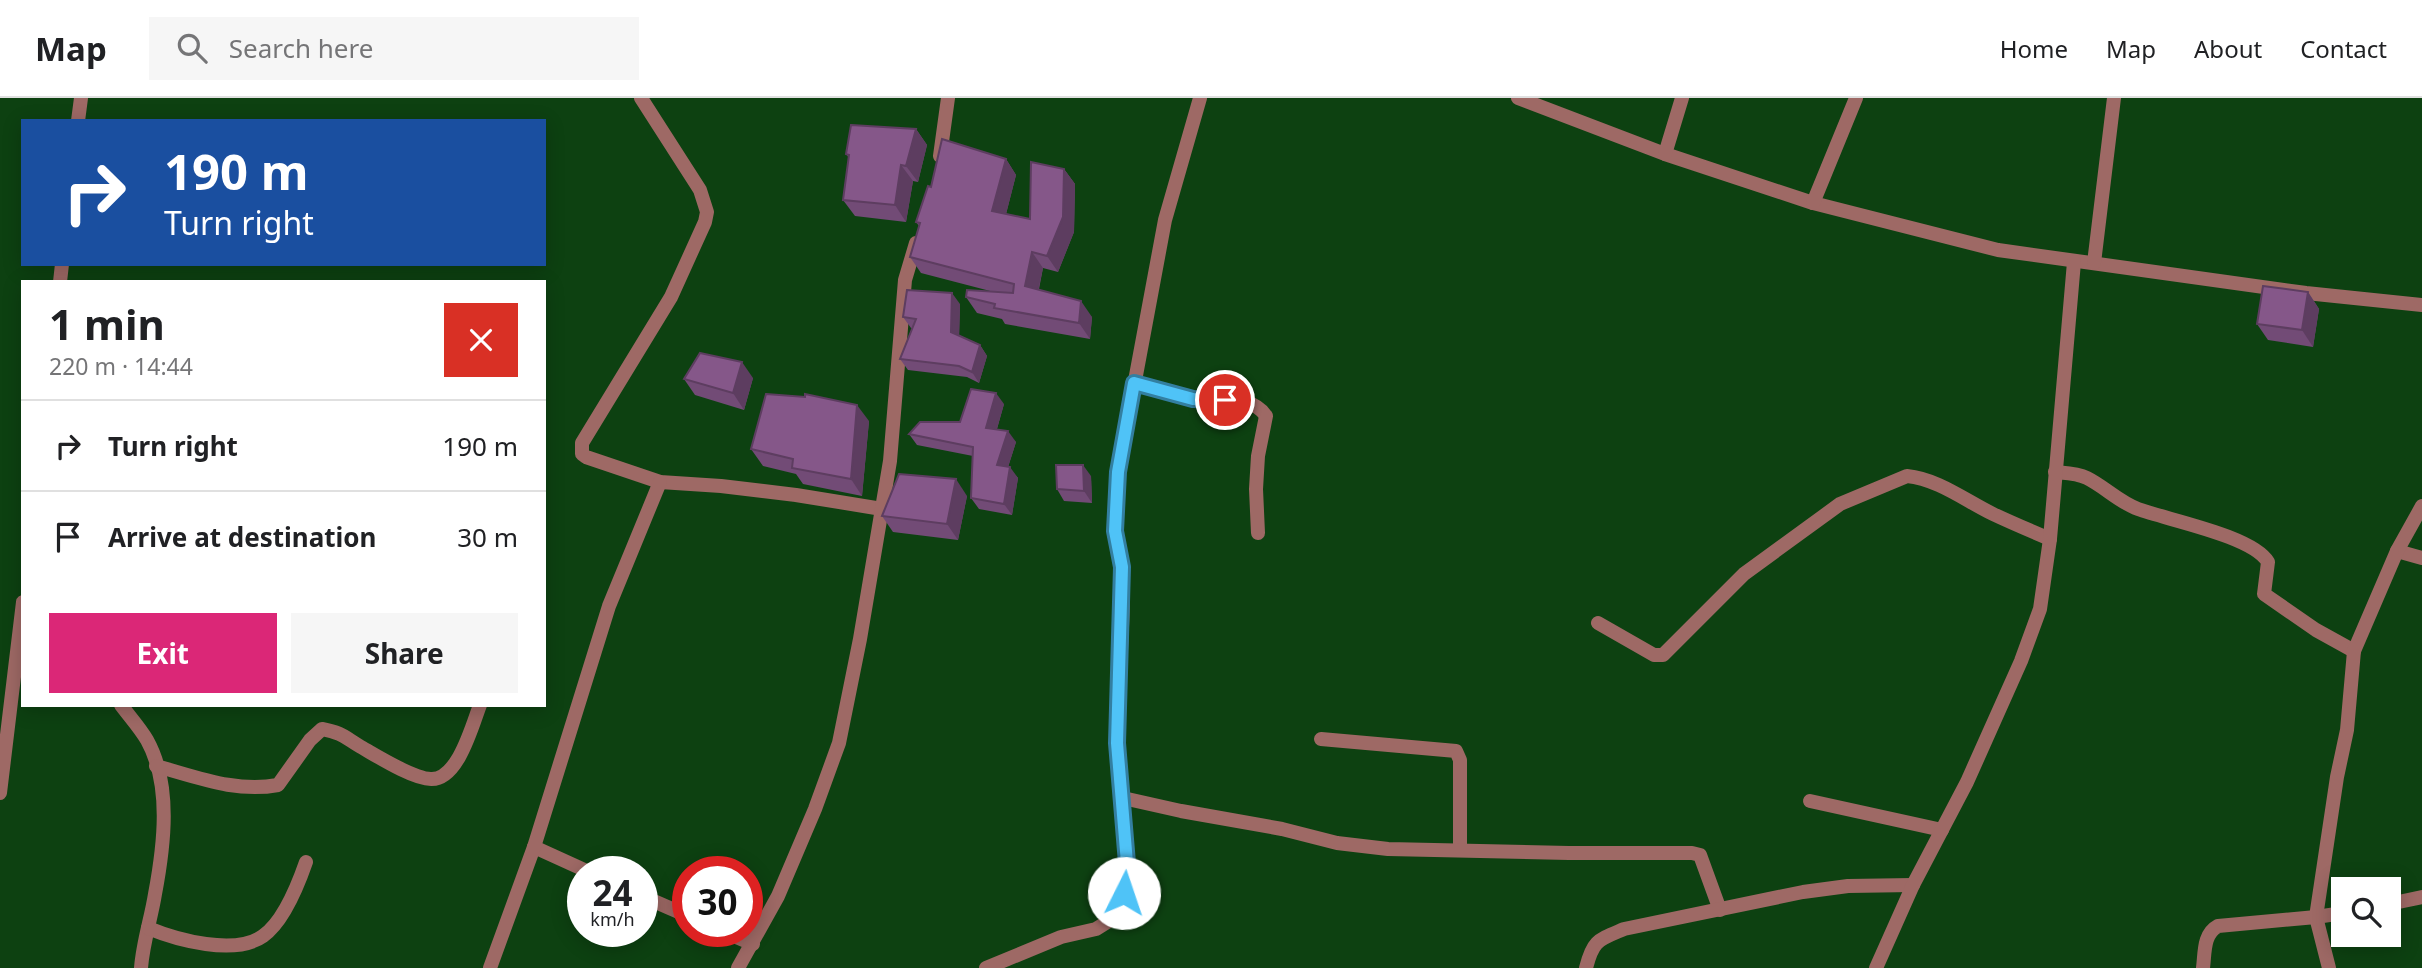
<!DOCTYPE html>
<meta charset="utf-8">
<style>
body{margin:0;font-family:"Noto Sans",sans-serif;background:#f6f6f6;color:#202124;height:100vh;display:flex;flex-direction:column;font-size:26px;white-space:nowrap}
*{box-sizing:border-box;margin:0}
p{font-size:23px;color:#757577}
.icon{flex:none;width:38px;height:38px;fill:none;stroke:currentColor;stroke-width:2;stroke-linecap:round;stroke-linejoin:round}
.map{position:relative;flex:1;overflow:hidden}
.drawer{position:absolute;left:21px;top:182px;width:525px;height:427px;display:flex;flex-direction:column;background:#fff;border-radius:0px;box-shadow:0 4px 18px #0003}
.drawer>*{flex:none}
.guide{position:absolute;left:21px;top:21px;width:525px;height:147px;border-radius:0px;box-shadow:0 4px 18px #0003;background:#1a4fa0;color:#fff;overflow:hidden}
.fabs{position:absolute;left:2331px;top:779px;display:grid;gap:14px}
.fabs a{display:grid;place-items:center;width:70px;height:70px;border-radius:0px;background:#fff;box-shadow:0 4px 18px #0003;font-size:35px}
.speed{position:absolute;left:567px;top:758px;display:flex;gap:14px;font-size:35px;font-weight:700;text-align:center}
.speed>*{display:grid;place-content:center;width:91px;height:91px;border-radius:50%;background:#fff;box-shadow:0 4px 18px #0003;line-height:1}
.speed small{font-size:18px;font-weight:400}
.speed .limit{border:10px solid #d22;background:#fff;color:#111}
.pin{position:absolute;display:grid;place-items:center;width:60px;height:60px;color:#fff;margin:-30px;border:4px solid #fff;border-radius:50%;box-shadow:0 2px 7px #0007}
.me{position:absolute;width:77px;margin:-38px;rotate:4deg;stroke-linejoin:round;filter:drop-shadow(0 0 5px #0008)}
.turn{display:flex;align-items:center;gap:24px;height:147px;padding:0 28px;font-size:32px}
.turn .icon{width:91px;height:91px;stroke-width:2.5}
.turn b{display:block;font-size:49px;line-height:60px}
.round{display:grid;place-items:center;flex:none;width:74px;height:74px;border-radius:0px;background:#f6f6f6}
.overview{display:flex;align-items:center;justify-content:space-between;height:119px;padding:0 28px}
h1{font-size:42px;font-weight:700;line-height:52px}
.primary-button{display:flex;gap:14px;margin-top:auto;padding:14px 28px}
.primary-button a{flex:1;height:80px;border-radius:0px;background:#db2777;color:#fff;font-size:28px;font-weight:700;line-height:80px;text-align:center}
.primary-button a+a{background:#f6f6f6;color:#202124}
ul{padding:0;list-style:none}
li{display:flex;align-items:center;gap:21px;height:91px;padding:0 28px;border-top:2px solid #e0e0e0}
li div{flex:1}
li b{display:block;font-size:26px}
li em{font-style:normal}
header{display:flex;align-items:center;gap:42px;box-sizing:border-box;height:98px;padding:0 35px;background:#fff;border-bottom:2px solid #e0e0e0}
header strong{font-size:33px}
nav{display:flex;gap:38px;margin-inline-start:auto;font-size:24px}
.search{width:490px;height:63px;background:#f6f6f6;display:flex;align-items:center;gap:18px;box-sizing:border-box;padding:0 24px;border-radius:0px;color:#757577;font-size:26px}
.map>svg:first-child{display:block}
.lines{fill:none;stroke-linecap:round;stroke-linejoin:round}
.minor{stroke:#9e6965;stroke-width:14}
.wall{fill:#724b76}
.shaded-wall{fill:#5d3d60}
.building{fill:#855789;stroke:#5d3d60;stroke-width:2}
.route-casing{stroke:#337fa1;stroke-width:18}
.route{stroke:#4fc3f7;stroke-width:12}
</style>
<header>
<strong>Map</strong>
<div class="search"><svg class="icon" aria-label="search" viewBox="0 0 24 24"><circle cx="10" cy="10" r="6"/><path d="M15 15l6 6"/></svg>Search here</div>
<nav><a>Home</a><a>Map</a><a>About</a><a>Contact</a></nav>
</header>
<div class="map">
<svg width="2422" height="870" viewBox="0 0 2422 870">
<rect width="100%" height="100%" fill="#0d4111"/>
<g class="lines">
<g class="minor">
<path d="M641,0L700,92L707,114L705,124L671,199L582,345V356L586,359L660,384L721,388L796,397L882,411"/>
<path d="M1518,0L1665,56L1813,105L1998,152L2306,195L2422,207"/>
<path d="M78,23L81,0"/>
<path d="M1665,56L1682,0"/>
<path d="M940,58L948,0"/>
<path d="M1813,105L1856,0"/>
<path d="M2094,165L2114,0"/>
<path d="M60,184L62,166"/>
<path d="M1134,285C1153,290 1174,298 1193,301C1217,304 1252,296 1266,318L1258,358L1256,391L1258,435"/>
<path d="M2055,374C2066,375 2077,375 2087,380C2105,389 2119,404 2138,411C2168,422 2253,438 2268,464L2264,496L2316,532L2354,553"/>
<path d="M2397,453L2422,460"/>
<path d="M1598,525L1654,557H1663L1744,476L1840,406L1907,378C1938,381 1966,403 1993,416C2012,425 2031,433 2050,441"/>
<path d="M121,607C130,619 140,630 147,642C172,687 164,748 155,796C151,821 143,844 141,870"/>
<path d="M1321,641L1456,653L1460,662V751"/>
<path d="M156,668C197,679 236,695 278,687L310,642L322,631C343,635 344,639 361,649C377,658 413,681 431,681C458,682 472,628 480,607"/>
<path d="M0,695L23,504"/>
<path d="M1123,700L1181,713L1282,731L1337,745L1388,751L1569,755H1692L1700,757L1720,812"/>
<path d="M1810,703L1942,732"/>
<path d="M534,749L589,774"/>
<path d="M642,798L688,818"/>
<path d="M2389,806L2422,799"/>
<path d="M148,830C177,842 235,858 263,838C283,824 298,787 306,764"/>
<path d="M722,833L753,846"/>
<path d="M490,870L534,749L609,508L660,384"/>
<path d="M738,870L778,798L815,711L839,645L860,541L890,363L905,182L916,145"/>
<path d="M986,870L1061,839L1096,831L1112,821L1124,795L1127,765L1117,645L1123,506L1122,469L1115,433L1118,374L1165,122L1200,0"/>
<path d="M1586,870C1593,842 1598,842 1624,831L1803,794L1848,788L1913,787"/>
<path d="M1876,870L1913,787L1967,684L2021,563L2040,511L2050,441L2074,164"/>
<path d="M2203,870C2205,855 2203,836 2218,828L2316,819L2343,815"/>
<path d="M2329,870L2316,819L2337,679L2347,632L2354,553L2397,453L2422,408"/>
</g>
</g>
<g class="wall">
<path d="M916,31L927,47L918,84L913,83L906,124L855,118L843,102L849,60L846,56Z"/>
<path d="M1006,61L1016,77L1006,116L1030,121L1064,71L1075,86L1074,134L1058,174L1043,170L1039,191L1092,219L1090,241L1005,226L1002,221L977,215L966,199L994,194L921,175L910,159L919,128L916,124L931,89Z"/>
<path d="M2308,194L2319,211L2313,249L2268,242L2257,226Z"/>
<path d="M960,206L959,237L980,247L987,258L979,285L967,279L908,272L900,261L912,230H911L903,219Z"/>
<path d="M753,280L744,312L695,297L684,281Z"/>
<path d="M1004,306L997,331L1016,344L1008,369L1018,380L1012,417L979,411L971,400L973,358L917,347L909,336L960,324Z"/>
<path d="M869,323L862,398L803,386L796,376L763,368L751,351Z"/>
<path d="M1091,378L1092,405L1064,403L1057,391Z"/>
<path d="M967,398L958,442L893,434L882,418Z"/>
</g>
<g class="shaded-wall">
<path d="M916,31L927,47L918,84L906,68Z"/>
<path d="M1006,61L1016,77L1003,128L992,113Z"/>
<path d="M901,67L913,83L906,124L895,107Z"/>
<path d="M1064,71L1075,86L1074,134L1058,174L1047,158Z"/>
<path d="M1032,154L1043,170L1036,203L1025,188Z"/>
<path d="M2308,194L2319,211L2313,249L2302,232Z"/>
<path d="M952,195L960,206L959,245L951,234Z"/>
<path d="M1081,203L1092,219L1090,241L1079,225Z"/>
<path d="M980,247L987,258L979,285L972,274Z"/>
<path d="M742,264L753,280L744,312L733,295Z"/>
<path d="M996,295L1004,306L994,341L986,330Z"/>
<path d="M857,307L869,323L862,398L851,381Z"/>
<path d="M1008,333L1016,344L1005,379L997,367Z"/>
<path d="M1083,367L1091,378L1092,405L1084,393Z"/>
<path d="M1010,369L1018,380L1012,417L1004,406Z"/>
<path d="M956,381L967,398L958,442L947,426Z"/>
</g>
<g class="building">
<path d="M851,27L916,31L906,68L901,67L895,107L843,102L849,57L846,56Z"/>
<path d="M942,41L1006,61L992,113L1030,121L1031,64L1064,71L1063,119L1047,158L1032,154L1025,188L1081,203L1079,225L994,210L995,206L966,199L967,192L1013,195L1014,186L910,159L920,125L916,124L928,88L931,89Z"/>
<path d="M2263,188L2308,194L2302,232L2257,226Z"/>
<path d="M907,192L952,195L951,234L980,247L972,274L959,268L900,261L916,221L903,219Z"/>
<path d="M700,255L742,264L733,295L684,281Z"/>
<path d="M971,291L996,295L986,330L1008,333L997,367L1010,369L1004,406L971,400L973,349L909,336L920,324H960Z"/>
<path d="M766,296L805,299V296L857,307L851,381L792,370L793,361L751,351Z"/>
<path d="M1056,367H1083L1084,393L1057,391Z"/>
<path d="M899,376L956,381L947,426L882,418Z"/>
</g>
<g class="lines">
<defs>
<path id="route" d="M1124,795L1127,765L1117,645L1122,469L1115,433L1118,374L1134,285L1193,301L1225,302"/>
</defs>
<use href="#route" class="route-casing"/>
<use href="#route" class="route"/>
</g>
</svg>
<div class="fabs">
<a><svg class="icon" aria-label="search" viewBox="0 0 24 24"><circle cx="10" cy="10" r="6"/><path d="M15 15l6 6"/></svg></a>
</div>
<div class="speed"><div>24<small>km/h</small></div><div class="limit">30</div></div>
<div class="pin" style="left:1225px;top:302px;background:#d93025"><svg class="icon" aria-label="arrive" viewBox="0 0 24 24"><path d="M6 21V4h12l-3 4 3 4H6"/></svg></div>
<svg class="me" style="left:1124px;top:795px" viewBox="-20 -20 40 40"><circle r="19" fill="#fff"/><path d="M0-13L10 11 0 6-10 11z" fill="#4fc3f7"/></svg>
<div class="guide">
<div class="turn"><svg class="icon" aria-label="right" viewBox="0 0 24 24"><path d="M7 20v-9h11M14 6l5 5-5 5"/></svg><div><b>190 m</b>Turn right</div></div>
</div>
<section class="drawer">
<div class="overview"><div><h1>1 min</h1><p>220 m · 14:44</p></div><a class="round" style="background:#d93025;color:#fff"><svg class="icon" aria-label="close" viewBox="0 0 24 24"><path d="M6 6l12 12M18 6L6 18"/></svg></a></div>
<ul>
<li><svg class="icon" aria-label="right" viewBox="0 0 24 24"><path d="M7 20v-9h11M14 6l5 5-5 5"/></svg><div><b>Turn right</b></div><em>190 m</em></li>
<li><svg class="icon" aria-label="arrive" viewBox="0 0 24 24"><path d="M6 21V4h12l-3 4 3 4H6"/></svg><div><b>Arrive at destination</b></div><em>30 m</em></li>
</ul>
<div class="primary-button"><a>Exit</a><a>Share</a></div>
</section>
</div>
